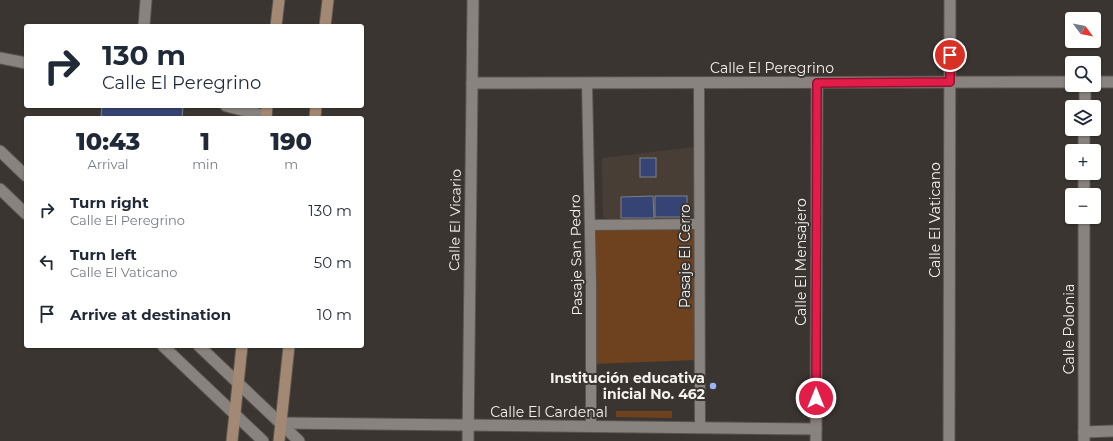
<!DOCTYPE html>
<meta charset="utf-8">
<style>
body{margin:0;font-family:Montserrat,sans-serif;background:#f6f6f7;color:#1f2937;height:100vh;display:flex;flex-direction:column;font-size:15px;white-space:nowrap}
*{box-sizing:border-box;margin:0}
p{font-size:13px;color:#747a83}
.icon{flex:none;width:22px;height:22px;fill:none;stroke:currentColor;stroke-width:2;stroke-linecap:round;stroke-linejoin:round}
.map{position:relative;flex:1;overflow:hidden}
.details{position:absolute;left:24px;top:116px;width:340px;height:232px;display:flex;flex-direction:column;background:#fff;border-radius:4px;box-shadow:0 1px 3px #0004}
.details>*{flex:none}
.hud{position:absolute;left:24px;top:24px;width:340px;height:84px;border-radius:4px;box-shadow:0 1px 3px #0004;background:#fff;color:#1f2937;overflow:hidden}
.needle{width:26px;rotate:122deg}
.buttons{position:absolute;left:1065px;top:12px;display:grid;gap:8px}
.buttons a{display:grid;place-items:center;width:36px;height:36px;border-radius:4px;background:#fff;box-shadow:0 1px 3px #0004;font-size:20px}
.pin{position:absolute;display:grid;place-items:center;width:34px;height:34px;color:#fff;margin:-17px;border:2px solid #fff;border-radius:50%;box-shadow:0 1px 4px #0007}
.me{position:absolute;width:44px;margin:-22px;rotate:0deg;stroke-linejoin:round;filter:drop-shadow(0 0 3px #0008)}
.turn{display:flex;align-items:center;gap:14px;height:84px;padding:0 12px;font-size:18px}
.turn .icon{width:52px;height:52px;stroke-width:2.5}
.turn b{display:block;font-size:28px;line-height:34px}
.eta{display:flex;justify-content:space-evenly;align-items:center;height:68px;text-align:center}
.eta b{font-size:24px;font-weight:800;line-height:28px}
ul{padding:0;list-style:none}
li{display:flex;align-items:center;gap:12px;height:52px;padding:0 12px}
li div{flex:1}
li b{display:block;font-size:15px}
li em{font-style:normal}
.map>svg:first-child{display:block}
.built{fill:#493e36}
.green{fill:#6e421f}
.building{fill:#354474;stroke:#7e8187}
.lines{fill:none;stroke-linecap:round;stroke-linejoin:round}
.pedestrian-casing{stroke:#595450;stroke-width:12}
.minor-casing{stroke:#595450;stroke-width:13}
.tertiary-casing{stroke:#595450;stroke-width:13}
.secondary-casing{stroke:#595450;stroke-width:13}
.pedestrian{stroke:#89837f;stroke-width:10}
.minor{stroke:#89837f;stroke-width:11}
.tertiary{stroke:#89837f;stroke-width:11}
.secondary{stroke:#a38873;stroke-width:11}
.route-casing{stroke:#92132f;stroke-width:10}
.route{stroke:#e11d48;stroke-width:7}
.poi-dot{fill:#9cb4fd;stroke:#3a3531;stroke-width:1.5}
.labels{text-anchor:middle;stroke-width:4;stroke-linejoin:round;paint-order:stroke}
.street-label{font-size:14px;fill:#f4f1ee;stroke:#3a3531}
.poi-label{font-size:14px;font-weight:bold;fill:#f4f1ee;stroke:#3a3531;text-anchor:end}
</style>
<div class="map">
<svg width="1113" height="441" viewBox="0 0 1113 441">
<rect width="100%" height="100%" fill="#3a3531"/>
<path class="built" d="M695,147L694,215L688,219L610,220L603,217L602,158Z"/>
<g class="green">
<path d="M594,228H696L697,360L593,364Z"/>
<path d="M616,411H672V418L616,417Z"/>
</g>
<g class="building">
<path d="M102,106H170L183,108L182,118H118L101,116Z"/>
<rect x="640" y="158" width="16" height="19"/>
<path d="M653,196L654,218H621V197Z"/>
<rect x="655" y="196" width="32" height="21"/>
</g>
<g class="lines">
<defs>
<g id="pedestrian">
<path d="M587,83L591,283V427"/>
<path d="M699,83L700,428"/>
<path d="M590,225L698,224"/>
</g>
<g id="minor">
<path d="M144,26L146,0"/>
<path d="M0,58L26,63"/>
<path d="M1094,82H1113"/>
<path d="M472,83L1072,82"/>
<path d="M226,106L266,116"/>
<path d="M1085,107V85"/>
<path d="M1084,151V129"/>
<path d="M1084,195V173"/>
<path d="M281,423L816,429"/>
<path d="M1084,432L1113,431"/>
<path d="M468,441L473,0"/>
<path d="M816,441L817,83"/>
<path d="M949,441L950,0"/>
<path d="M1084,441V217"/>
</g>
<g id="tertiary">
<path d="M0,151L26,176"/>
<path d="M0,189L26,214"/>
<path d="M163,346L263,441"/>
<path d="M199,346L299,441"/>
</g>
<g id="secondary">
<path d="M276,26L279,0"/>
<path d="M325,26L328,0"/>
<path d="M266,118L267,106"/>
<path d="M315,118L316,106"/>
<path d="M232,441L242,346"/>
<path d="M279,441L289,346"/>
</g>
</defs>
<use href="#pedestrian" class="pedestrian-casing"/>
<use href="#minor" class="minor-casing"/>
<use href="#tertiary" class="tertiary-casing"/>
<use href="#secondary" class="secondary-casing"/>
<use href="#pedestrian" class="pedestrian"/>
<use href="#minor" class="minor"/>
<use href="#tertiary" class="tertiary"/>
<use href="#secondary" class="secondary"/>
</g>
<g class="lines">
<defs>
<path id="route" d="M816,398L817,83L950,82V55"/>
</defs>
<use href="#route" class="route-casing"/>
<use href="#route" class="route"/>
</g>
<circle class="poi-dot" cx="713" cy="386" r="4"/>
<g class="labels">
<g class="street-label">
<text x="772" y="73">Calle El Peregrino</text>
<text transform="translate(455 220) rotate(-89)" y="5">Calle El Vicario</text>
<text transform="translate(935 220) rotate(-90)" y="5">Calle El Vaticano</text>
<text transform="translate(576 255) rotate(-91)" y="5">Pasaje San Pedro</text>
<text transform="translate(685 256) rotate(-90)" y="5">Pasaje El Cerro</text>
<text transform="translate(801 262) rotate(-90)" y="5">Calle El Mensajero</text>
<text transform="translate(1069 329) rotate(-90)" y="5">Calle Polonia</text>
<text x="549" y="417">Calle El Cardenal</text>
</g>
<g class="poi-label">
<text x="705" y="383">Institución educativa<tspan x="705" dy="16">inicial No. 462</tspan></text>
</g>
</g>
</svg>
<div class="buttons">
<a><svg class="needle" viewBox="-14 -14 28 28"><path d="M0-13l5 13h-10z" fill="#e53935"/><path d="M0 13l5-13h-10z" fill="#747a83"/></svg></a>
<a><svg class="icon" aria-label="search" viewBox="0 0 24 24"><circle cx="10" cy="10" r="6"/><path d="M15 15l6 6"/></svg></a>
<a><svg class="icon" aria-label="layers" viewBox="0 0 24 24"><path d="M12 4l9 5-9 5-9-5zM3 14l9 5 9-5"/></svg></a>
<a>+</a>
<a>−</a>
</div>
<div class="pin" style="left:950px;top:55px;background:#d93025"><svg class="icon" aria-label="arrive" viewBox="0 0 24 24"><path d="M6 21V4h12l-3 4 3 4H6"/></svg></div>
<svg class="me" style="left:816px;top:398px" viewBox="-20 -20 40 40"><circle r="17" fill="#e11d48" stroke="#fff" stroke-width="3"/><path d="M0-11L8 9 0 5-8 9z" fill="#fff"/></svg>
<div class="hud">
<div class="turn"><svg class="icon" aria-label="right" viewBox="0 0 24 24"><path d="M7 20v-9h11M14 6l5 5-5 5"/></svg><div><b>130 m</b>Calle El Peregrino</div></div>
</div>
<section class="details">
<div class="eta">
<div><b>10:43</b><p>Arrival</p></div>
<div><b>1</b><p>min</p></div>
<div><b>190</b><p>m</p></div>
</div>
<ul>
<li><svg class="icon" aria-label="right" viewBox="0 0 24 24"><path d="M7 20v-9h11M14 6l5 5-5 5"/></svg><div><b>Turn right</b><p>Calle El Peregrino</p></div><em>130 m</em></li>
<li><svg class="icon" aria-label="left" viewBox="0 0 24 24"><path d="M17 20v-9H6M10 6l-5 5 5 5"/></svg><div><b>Turn left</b><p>Calle El Vaticano</p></div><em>50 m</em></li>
<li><svg class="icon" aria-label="arrive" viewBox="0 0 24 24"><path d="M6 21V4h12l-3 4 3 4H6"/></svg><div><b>Arrive at destination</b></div><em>10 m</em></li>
</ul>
</section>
</div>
